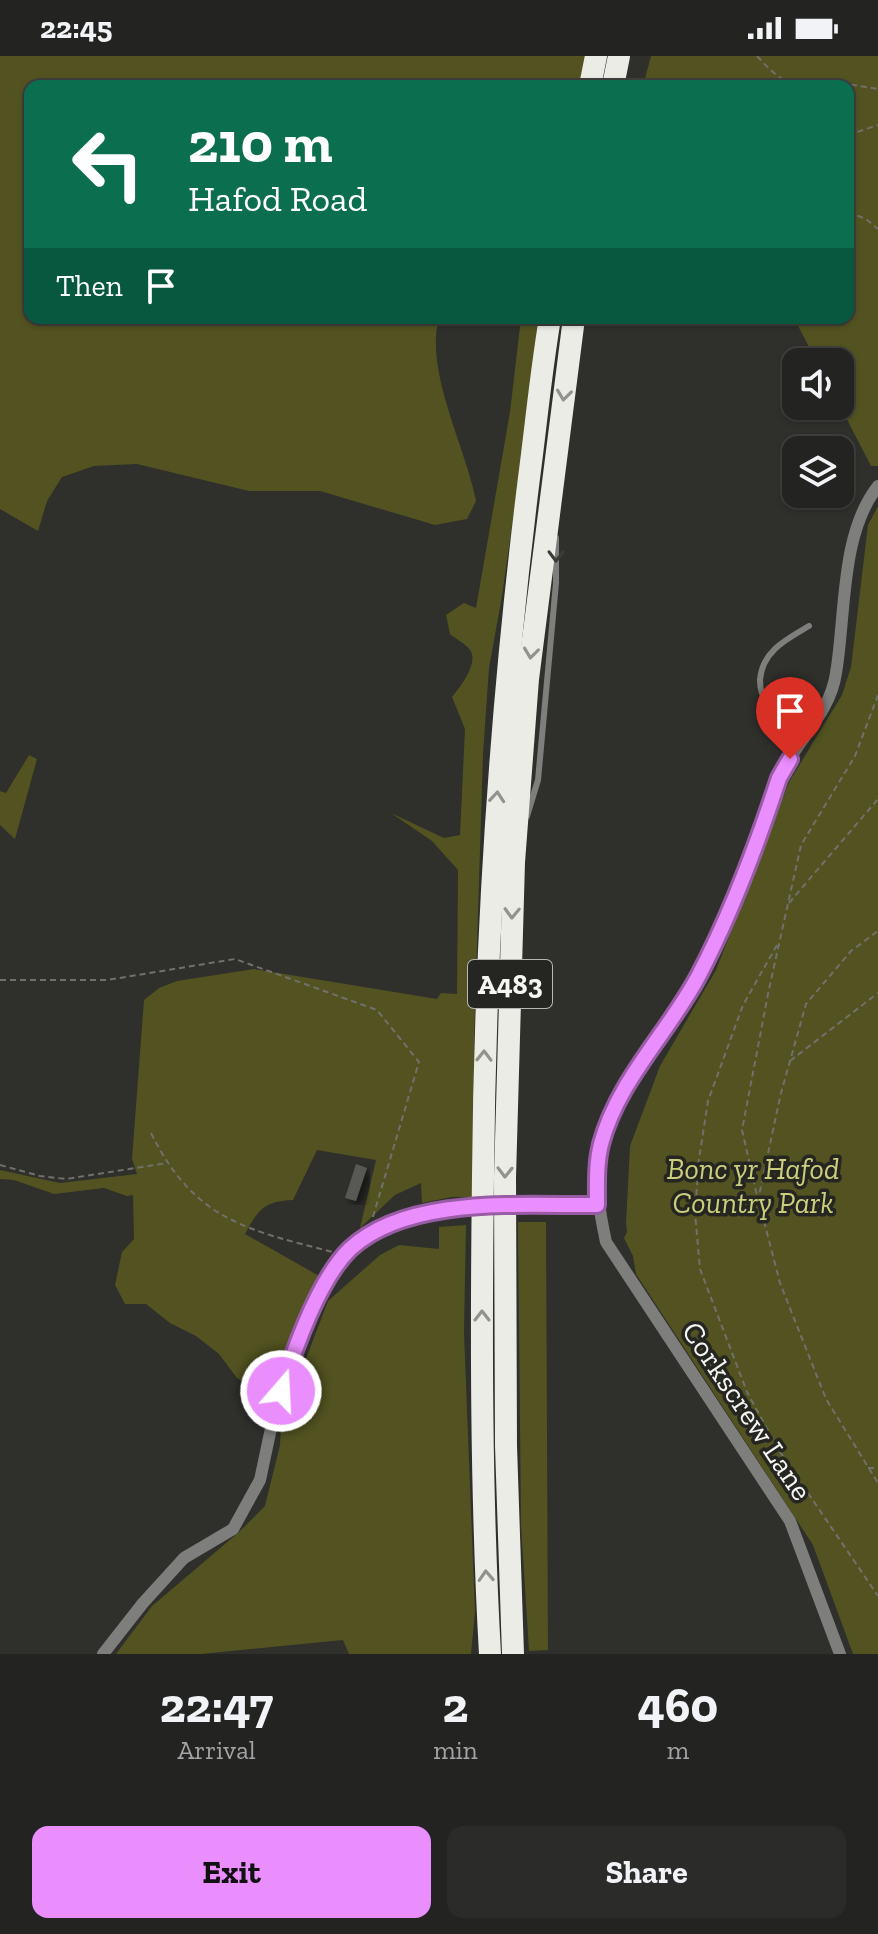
<!DOCTYPE html>
<style>
body{margin:0;font-family:"Zilla Slab",serif;background:#2b2b2a;color:#f1f3f6;height:100vh;display:flex;flex-direction:column;font-size:30px;white-space:nowrap}
*{box-sizing:border-box;margin:0}
p{font-size:26px;color:#a3a4a5}
.icon{flex:none;width:44px;height:44px;fill:none;stroke:currentColor;stroke-width:2;stroke-linecap:round;stroke-linejoin:round}
.map{position:relative;height:1598px;overflow:hidden}
.sheet{display:flex;flex-direction:column;background:#232321;flex:1}
.sheet>*{flex:none}
.guide{position:absolute;left:24px;top:24px;width:830px;height:244px;border-radius:16px;box-shadow:0 2px 6px #0004,0 0 0 2px #40403f;background:#0b6e4f;color:#fff;overflow:hidden}
.fabs{position:absolute;left:782px;top:292px;display:grid;gap:16px}
.fabs a{display:grid;place-items:center;width:72px;height:72px;border-radius:16px;background:#232321;box-shadow:0 2px 6px #0004,0 0 0 2px #40403f;font-size:40px}
.pin{position:absolute;display:grid;place-items:center;width:68px;height:68px;color:#fff;margin:-82px -34px;border-radius:50% 50% 50% 0;rotate:-45deg;box-shadow:0 0 8px #0007}
.pin .icon{rotate:45deg}
.me{position:absolute;width:88px;margin:-44px;rotate:19deg;stroke-linejoin:round;filter:drop-shadow(0 0 6px #0008)}
.turn{display:flex;align-items:center;gap:28px;height:168px;padding:0 32px;font-size:36px}
.turn .icon{width:104px;height:104px;stroke-width:2.5}
.turn b{display:block;font-size:56px;line-height:68px}
.then{display:flex;align-items:center;height:76px;padding:0 32px;background:#0003;gap:16px;font-size:30px}
.eta{display:flex;justify-content:space-evenly;align-items:center;height:136px;text-align:center}
.eta b{font-size:48px;font-weight:700;line-height:56px}
.button{display:flex;gap:16px;margin-top:auto;padding:16px 32px}
.button a{flex:1;height:92px;border-radius:16px;background:#ea8dfd;color:#111;font-size:32px;font-weight:700;line-height:92px;text-align:center}
.button a+a{background:#2b2b2a;color:#f1f3f6}
.status{display:flex;justify-content:space-between;align-items:center;height:56px;padding:0 40px;background:#232321;direction:ltr}
.status svg{height:22px;fill:currentColor}
.map>svg:first-child{display:block}
.green{fill:#525320}
.building{fill:#585854;filter:url(#shadow)}
.lines{fill:none;stroke-linecap:round;stroke-linejoin:round}
.path{stroke:#70706d;stroke-width:2;stroke-dasharray:6 4;stroke-linecap:butt}
.lane{stroke:#7e7e7c;stroke-width:6}
.street{stroke:#7e7e7c;stroke-width:12}
.highway{stroke:#ecece7;stroke-width:22}
.street-bridge{stroke:#7e7e7c;stroke-width:12}
.oneway{stroke:#92938e}
.oneway2{stroke:#3b3c38}
.route-casing{stroke:#985ca4;stroke-width:20}
.route{stroke:#ea8dfd;stroke-width:14}
.labels{text-anchor:middle;stroke-width:7;stroke-linejoin:round;paint-order:stroke}
.shield{fill:#252622;stroke:#b7b7b4;stroke-width:2}
.shield-label{font-size:28px;font-weight:bold;fill:#f5f5f2}
.park-label{font-size:30px;font-style:italic;fill:#cbce7b;stroke:#252622}
.street-label{font-size:30px;fill:#f5f5f2;stroke:#252622}
</style>
<div class="status"><b>22:45</b><svg viewBox="0 0 49 12"><path d="M0 12V9h3v3zM5 12V6h3v6zM10 12V3h3v9zM15 12V0h3v12zM26 1h20v11H26zM47 4h2v5h-2z"/></svg></div>
<div class="map">
<svg width="878" height="1598" viewBox="0 0 878 1598">
<defs>
<filter id="shadow"><feDropShadow dx="5" dy="5" stdDeviation="4" flood-color="#0009"/></filter>
</defs>
<rect width="100%" height="100%" fill="#2f2f2c"/>
<g class="green">
<path d="M0,0H588L582,30H30V262H439C424,314 466,392 476,445L467,463L435,469L320,435H249L137,408L94,410L62,421L47,445L38,475L0,453Z"/>
<path d="M651,0H878V410H871L840,350V306H817L794,262H848V30H643Z"/>
<path d="M521,262H541L502,540L489,612L483,698L474,985V1141H452L422,1147L421,1127L395,1139L360,1172L376,1104L317,1094L293,1144C264,1145 258,1154 245,1178L321,1221L305,1253L292,1292L281,1301L279,1306L282,1312L275,1332L251,1331L237,1322L219,1298L196,1280L170,1267L146,1248H125L115,1229L122,1196L134,1183L133,1139L127,1140L104,1132L54,1138L14,1124L0,1123V1114L60,1127L137,1118L132,1103L144,944L159,932L177,925L254,913L437,943L441,937L457,938L458,814L432,785L391,757L444,782L460,779L465,673L452,641C460,631 479,607 470,594C466,588 456,583 450,578L446,559L464,547L476,552L510,356Z"/>
<path d="M878,450V1598H853L813,1489L636,1218L633,1200L624,1182L627,1176L626,1167L630,1090L660,1010L716,914L789,726L842,639L851,611L868,469Z"/>
<path d="M29,699L37,703L15,783L0,769V735L6,737Z"/>
<path d="M518,1166H546L548,1594L529,1595L521,1469Z"/>
<path d="M466,1169L464,1277L475,1556L471,1598H349L343,1584L201,1598H116L152,1550L238,1477L265,1450L280,1389L281,1368L328,1245L380,1199L399,1189L439,1193V1171Z"/>
</g>
<path class="building" d="M356,1108L367,1112L356,1145L345,1142Z"/>
<g class="lines">
<g class="path">
<path d="M757,0C770,14 780,25 799,30"/>
<path d="M811,30L847,28L878,33"/>
<path d="M848,79L878,69"/>
<path d="M848,156L866,163L878,173"/>
<path d="M878,639L855,700L801,789L769,933L742,1074L758,1144L781,1037L806,948L851,895L878,875"/>
<path d="M789,847L878,743"/>
<path d="M777,889L743,949L708,1045L699,1103L695,1157L700,1213L747,1336L778,1393L878,1540"/>
<path d="M0,924H107L235,903L377,954L419,1006L372,1164"/>
<path d="M790,1005L878,937"/>
<path d="M151,1077C194,1164 247,1174 333,1196"/>
<path d="M0,1109L40,1120L66,1123L167,1107"/>
<path d="M759,1146L780,1227L826,1343L878,1427"/>
<path d="M868,1412H878"/>
</g>
<g class="lane">
<path d="M809,570C787,583 762,595 760,624C760,632 762,642 769,647C781,657 802,660 817,666"/>
<path d="M527,760L538,724L556,527V482"/>
</g>
<g class="street">
<path d="M540,1150L597,1149"/>
<path d="M103,1598L143,1547L184,1502L233,1473L260,1424L273,1363L290,1308L326,1225L351,1193L396,1164L453,1152"/>
<path d="M840,1598L790,1465L606,1186C599,1154 594,1124 601,1091C604,1074 614,1056 622,1041C653,980 700,928 727,864C738,838 748,811 758,785C765,764 770,742 779,722C796,684 830,659 836,617C846,558 840,478 878,430"/>
</g>
<g class="highway">
<path d="M590,30L596,0"/>
<path d="M613,30L619,0"/>
<path d="M490,1598C481,1439 481,1280 483,1120C485,887 500,654 529,422C536,369 541,315 550,262"/>
<path d="M513,1598L506,1390L505,1121L514,806L528,623L574,262"/>
</g>
<path class="street-bridge" d="M453,1152L540,1150"/>
</g>
<defs><path id="oneway-chevron" d="M-2-3.5L2.5 0L-2 3.5" fill="none" stroke-width="1.6" stroke-linecap="round" stroke-linejoin="round" transform="scale(2)"/></defs>
<g class="oneway">
<use href="#oneway-chevron" transform="translate(564 339) rotate(97)"/>
<use href="#oneway-chevron" transform="translate(531 597) rotate(97)"/>
<use href="#oneway-chevron" transform="translate(497 741) rotate(-85)"/>
<use href="#oneway-chevron" transform="translate(512 857) rotate(92)"/>
<use href="#oneway-chevron" transform="translate(484 1000) rotate(-89)"/>
<use href="#oneway-chevron" transform="translate(505 1116) rotate(91)"/>
<use href="#oneway-chevron" transform="translate(482 1260) rotate(-90)"/>
<use href="#oneway-chevron" transform="translate(486 1520) rotate(-93)"/>
</g>
<use class="oneway2" href="#oneway-chevron" transform="translate(556 500) rotate(91)"/>
<g class="lines">
<defs>
<path id="route" d="M281,1335C294,1294 319,1223 350,1193C408,1139 523,1150 597,1149C597,1128 596,1108 601,1088C618,1024 669,976 699,919C732,856 757,789 779,722L790,703"/>
</defs>
<use href="#route" class="route-casing"/>
<use href="#route" class="route"/>
</g>
<g class="labels">
<rect class="shield" x="468" y="904" width="84" height="48" rx="6"/>
<g class="shield-label">
<text x="510" y="938">A483</text>
</g>
<g class="park-label">
<text x="753" y="1123">Bonc yr Hafod<tspan x="753" dy="34">Country Park</tspan></text>
</g>
<g class="street-label">
<text transform="translate(747 1355) rotate(56)" y="10">Corkscrew Lane</text>
</g>
</g>
</svg>
<div class="fabs">
<a><svg class="icon" aria-label="sound" viewBox="0 0 24 24"><path d="M4 9h4l5-4v14l-5-4H4zM17 9q2 3 0 6"/></svg></a>
<a><svg class="icon" aria-label="layers" viewBox="0 0 24 24"><path d="M12 4l9 5-9 5-9-5zM3 14l9 5 9-5"/></svg></a>
</div>
<div class="pin" style="left:790px;top:703px;background:#d93025"><svg class="icon" aria-label="arrive" viewBox="0 0 24 24"><path d="M6 21V4h12l-3 4 3 4H6"/></svg></div>
<svg class="me" style="left:281px;top:1335px" viewBox="-20 -20 40 40"><circle r="17" fill="#ea8dfd" stroke="#fff" stroke-width="3"/><path d="M0-11L8 9 0 5-8 9z" fill="#fff"/></svg>
<div class="guide">
<div class="turn"><svg class="icon" aria-label="left" viewBox="0 0 24 24"><path d="M17 20v-9H6M10 6l-5 5 5 5"/></svg><div><b>210 m</b>Hafod Road</div></div>
<div class="then">Then<svg class="icon" aria-label="arrive" viewBox="0 0 24 24"><path d="M6 21V4h12l-3 4 3 4H6"/></svg></div>
</div>
</div>
<section class="sheet">
<div class="eta">
<div><b>22:47</b><p>Arrival</p></div>
<div><b>2</b><p>min</p></div>
<div><b>460</b><p>m</p></div>
</div>
<div class="button"><a>Exit</a><a>Share</a></div>
</section>
